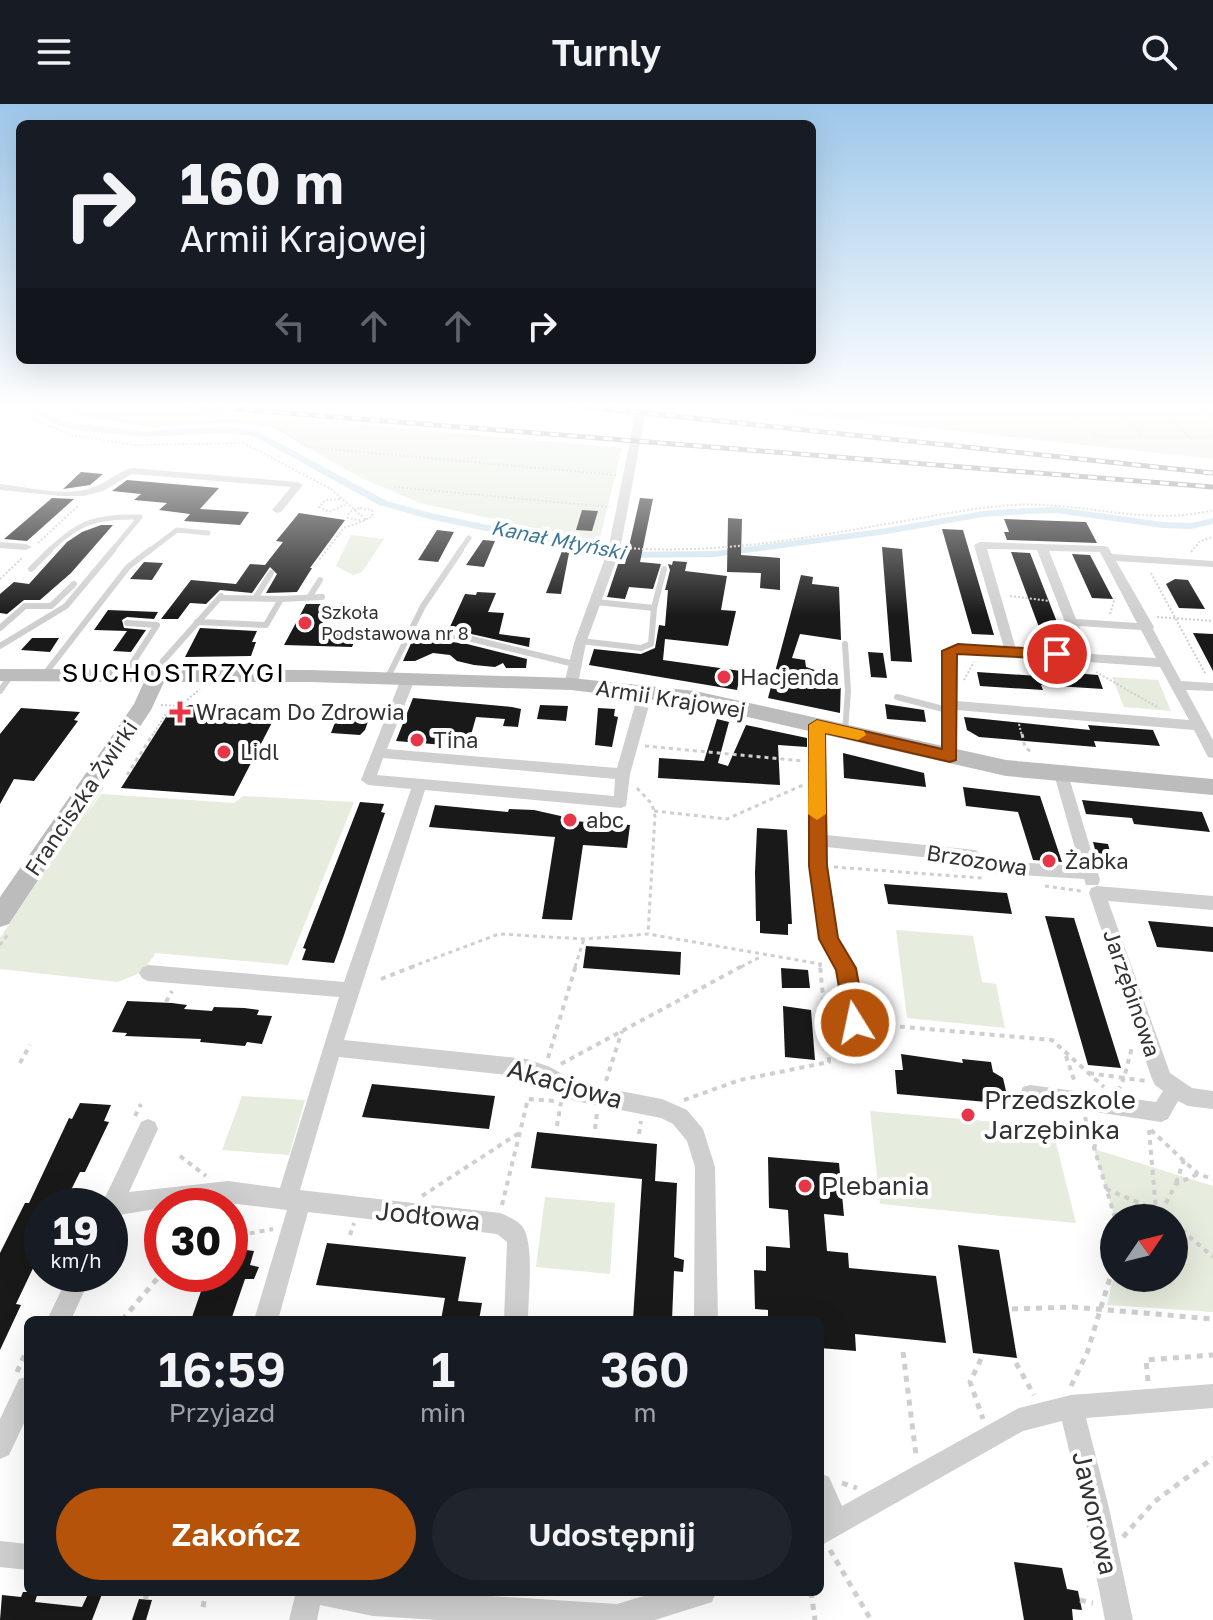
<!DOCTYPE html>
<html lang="pl">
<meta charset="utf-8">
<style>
body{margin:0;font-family:"Golos Text",sans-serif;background:#20242c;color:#f1f3f6;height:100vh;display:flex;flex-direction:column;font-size:30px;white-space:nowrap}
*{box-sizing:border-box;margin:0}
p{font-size:26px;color:#9ea1a6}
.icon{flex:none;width:44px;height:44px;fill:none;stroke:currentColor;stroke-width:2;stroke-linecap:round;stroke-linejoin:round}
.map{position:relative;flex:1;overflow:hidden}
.side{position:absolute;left:24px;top:1212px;width:800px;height:280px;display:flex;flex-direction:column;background:#171b24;border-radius:12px;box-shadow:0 8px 32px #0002}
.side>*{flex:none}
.banner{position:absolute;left:16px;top:16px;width:800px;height:244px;border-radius:12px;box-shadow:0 8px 32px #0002;background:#171b24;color:#f1f3f6;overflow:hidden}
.needle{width:52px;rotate:55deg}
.fabs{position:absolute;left:1100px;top:1100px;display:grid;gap:16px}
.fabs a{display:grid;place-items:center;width:88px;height:88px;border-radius:50%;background:#171b24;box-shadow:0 8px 32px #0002;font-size:40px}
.speed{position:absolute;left:24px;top:1084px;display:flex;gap:16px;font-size:40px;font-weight:700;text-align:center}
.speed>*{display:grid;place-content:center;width:104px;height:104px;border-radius:50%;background:#171b24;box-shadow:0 8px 32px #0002;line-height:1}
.speed small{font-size:20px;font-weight:400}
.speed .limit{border:12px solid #d22;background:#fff;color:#111}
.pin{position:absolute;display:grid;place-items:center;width:68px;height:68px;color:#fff;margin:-34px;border:4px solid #fff;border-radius:50%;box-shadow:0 2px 8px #0007}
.me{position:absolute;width:88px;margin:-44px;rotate:350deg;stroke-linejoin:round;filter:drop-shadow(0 0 6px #0008)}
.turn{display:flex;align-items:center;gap:28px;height:168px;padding:0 32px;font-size:36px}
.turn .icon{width:104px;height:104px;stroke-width:2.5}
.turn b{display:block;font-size:56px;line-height:68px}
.lanes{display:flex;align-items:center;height:76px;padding:0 32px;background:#0003;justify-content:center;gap:40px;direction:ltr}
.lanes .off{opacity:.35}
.eta{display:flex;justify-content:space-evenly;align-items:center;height:136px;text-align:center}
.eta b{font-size:48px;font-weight:600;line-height:56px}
.button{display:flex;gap:16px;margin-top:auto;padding:16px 32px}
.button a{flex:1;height:92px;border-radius:48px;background:#b45309;color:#fff;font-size:32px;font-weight:600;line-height:92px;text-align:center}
.button a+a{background:#20242c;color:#f1f3f6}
header{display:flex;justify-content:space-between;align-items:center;height:104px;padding:0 32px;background:#171b24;font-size:36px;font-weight:600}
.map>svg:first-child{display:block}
.green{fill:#e6ecde}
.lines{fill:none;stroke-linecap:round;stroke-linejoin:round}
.canal{fill:#cee3ee;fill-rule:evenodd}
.building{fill:#191919}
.path-far3{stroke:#cfcfcf;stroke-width:2;stroke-dasharray:2 2;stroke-linecap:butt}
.path-far2{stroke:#cfcfcf;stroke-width:3;stroke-dasharray:4 4;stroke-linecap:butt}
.path-far1{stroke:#cfcfcf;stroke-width:4;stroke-dasharray:5 5;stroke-linecap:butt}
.path{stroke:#cfcfcf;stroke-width:5;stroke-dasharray:6 6;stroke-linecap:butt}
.lane-far1{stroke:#cfcfcf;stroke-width:5}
.lane{stroke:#cfcfcf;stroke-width:6}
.street{fill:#cfcfcf;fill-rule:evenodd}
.secondary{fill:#bcbcbc;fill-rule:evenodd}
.rail-casing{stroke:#878787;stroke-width:5}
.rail{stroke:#fff;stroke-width:3;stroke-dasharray:9;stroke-linecap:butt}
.route{fill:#b45309;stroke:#753606;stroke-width:2}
.slow{fill:#f59e0b}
.poi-dot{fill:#e83649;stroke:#fff;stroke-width:3}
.labels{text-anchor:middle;stroke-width:8;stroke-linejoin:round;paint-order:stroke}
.far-poi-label{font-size:18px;fill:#323232;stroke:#fff;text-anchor:start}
.far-water-label{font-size:20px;font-style:italic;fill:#3e7897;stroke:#fff}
.poi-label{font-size:22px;fill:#323232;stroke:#fff;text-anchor:start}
.street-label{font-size:22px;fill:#323232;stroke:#fff}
.quarter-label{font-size:26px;letter-spacing:2px;fill:#000;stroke:#fff}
.near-street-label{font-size:26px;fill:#323232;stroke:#fff}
.near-poi-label{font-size:26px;fill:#323232;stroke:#fff;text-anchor:start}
</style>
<header><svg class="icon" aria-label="menu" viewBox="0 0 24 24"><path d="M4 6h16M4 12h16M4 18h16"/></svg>Turnly<svg class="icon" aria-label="search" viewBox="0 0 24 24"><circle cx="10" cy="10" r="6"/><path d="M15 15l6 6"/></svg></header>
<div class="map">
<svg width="1213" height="1516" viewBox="0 0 1213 1516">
<rect width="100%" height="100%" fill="#fff"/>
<g class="green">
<path d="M51,300H131L622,344L599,438L420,399L361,374L272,323L223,318L149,323L73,311Z"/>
<path d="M700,300H1213V355L1195,353Z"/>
<path d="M351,431L384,435L362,468L353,471L336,462Z"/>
<path d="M1112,573L1158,576L1171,607L1124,603Z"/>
<path d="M101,682L104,683L82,717L101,690L234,699L243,692L354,698L288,861L156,849L142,868L118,878L0,865V834Z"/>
<path d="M896,826L973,832L982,878L996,880L1005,924L907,914Z"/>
<path d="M242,992L305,996L289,1051L222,1046Z"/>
<path d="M870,1007L1052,1023L1076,1119L880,1100Z"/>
<path d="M1094,1045L1213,1082V1208L1107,1201L1114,1169V1174H1174V1114H1115Z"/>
<path d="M545,1093L615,1099L610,1170L536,1163Z"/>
</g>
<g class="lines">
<path class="canal" d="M16,300H28L65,318L85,321L144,327L224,323L255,326L387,397L431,409L616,448L715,447L887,424L983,407L1027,404L1056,403L1163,418L1191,419L1213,414V420L1191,425L1163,424L1056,409L1027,410L983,413L887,430L715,453L616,454L429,415L379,401L253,332L224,329L144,333L85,327L60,322Z"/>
</g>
<g class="building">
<path d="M81,368L103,370L90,381L63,385Z"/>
<path d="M127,376L219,384L200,405L249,408L240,421L184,417L190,410L159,406L167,399L134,396L141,390L112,387Z"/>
<path d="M52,394L74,395L27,437L4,435Z"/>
<path d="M640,394L653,395L640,458L661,460L653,485L629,483L625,495L607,493L618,460H625Z"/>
<path d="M582,406L598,407L592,427L576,426Z"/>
<path d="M299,409L345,416L310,464H312L297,488L266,489L277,470L270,463L252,489L220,486L206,500L190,499L178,515H161L191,476L236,480L250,460L265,461L283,438L276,437Z"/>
<path d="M728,414L742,415L741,451L780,454V486L760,484L761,469L727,468Z"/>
<path d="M1004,415L1086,418L1097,439L1007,436L1004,428H1009Z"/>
<path d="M101,421H113L71,469L40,496H24L7,510L0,509V490L14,478L29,480L67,438L82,428Z"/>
<path d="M942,425L963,426L994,531L972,530Z"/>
<path d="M437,426L454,428L438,458L418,456Z"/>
<path d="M483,436L495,437L484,463L466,461Z"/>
<path d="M882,443L902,445L912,558L891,557Z"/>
<path d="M562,447L569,449L561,490L546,489Z"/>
<path d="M1011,448L1030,449L1064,536L1043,534Z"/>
<path d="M1072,450L1090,451L1113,495L1092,494Z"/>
<path d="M673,457L687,458L685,467L727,472L721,506L736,507L728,542L665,535L663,556L741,567L737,586L589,561L594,545L641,550L655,544L659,521L665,522L668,486H665L670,466L668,460L672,461Z"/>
<path d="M144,458L163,459L152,476L130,475Z"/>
<path d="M801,471L813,473L812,480L839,483L841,536L800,530L792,554L805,556L806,563L841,575L840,609L768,594Z"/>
<path d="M1175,475L1188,476L1205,505L1179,504L1166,480Z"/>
<path d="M477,488L496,489L488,508L504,509L499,530L530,534L529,543L449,525L465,490L476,491Z"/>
<path d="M306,500H329L320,527L357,531L352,543L284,541Z"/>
<path d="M108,506L158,508L154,515L127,513L122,516L124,524L146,526L131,548L113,547L127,527L94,526Z"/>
<path d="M200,524L257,527L252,538H256L251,552L185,553Z"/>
<path d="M1193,529L1213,530V567Z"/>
<path d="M414,533L467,540L527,555L526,564H506L503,559L495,563L474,561L457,557L450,551L433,549L415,557H403Z"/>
<path d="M32,534H59L50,548L21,546Z"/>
<path d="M868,548L883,549L887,574L871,573Z"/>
<path d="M1036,566L1098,571L1103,585L1041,581L1043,586L980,582L977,568L1038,572Z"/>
<path d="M413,594L512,603L521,605L518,623L503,622L505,615L476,613L471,631L448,630L444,641L396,637Z"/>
<path d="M342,600L373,603L365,626L360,631L331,629Z"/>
<path d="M885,600L924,606L926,618L887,615Z"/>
<path d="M190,601L278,607L234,692L121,684L168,610Z"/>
<path d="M540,601L568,602L566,617L537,615Z"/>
<path d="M21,604L80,608L74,616L78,617L34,677L14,675L0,700V630Z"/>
<path d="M598,604L615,605L614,612L618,613L612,643L595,641Z"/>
<path d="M964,613L1090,626L1088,621L1153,626L1160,642L1094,637L1096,643L979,633L967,626Z"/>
<path d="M717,615L729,618L718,659L728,662L746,621L807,634V643L778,641L780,681L658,674L659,654L704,657Z"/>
<path d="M843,649L924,669L926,683L844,674Z"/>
<path d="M963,683L1040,692L1062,758L1033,756L1018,708L966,702Z"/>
<path d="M1082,696L1202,708L1210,728L1134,720L1132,714L1086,710Z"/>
<path d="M360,698L384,700L381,708L385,709L343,834L334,859L302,856L306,845L303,844Z"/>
<path d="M435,701L508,708L509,705L534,706L574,715L573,717L630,721L627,744L583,741L572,816L542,815L555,733L429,723Z"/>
<path d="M757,724L787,726L792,820H788V831L760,829V817H756L755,768Z"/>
<path d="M1093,738L1108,740L1115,766L1100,764Z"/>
<path d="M884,780L1007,789L1012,810L888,800Z"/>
<path d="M1045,812L1074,814L1121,964L1088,961Z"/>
<path d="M1148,817L1213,823V848L1157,843Z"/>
<path d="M586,842L681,848L680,871L583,864Z"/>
<path d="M781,864L808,866L810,884H782Z"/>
<path d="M127,897L172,899L187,901L184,905L212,907L214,903L244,904L259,906L257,911L272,912L262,940L247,938L245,942L200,938L201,935L125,932L127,929L112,928Z"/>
<path d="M783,902L811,906L815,956L785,953Z"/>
<path d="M901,950L963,959L962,955L991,958L993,968L1003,974L1009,1000L897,990L895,966H903Z"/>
<path d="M372,980L495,992L489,1025L362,1013Z"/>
<path d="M80,999L111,1001L104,1017L109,1018L85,1068H80L63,1102H42V1161L35,1160L16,1200L21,1201L0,1246V1149L25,1099H29L69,1014L72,1015Z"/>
<path d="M537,1028L657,1040L655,1077L677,1079L674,1153L684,1156L683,1168L674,1167L672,1216H633L642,1075L531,1064Z"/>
<path d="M768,1053L839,1059L844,1112L824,1110L827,1147L848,1149L849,1164L936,1172L946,1239L855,1230L856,1247L820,1244V1216H768V1206L755,1205L754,1166L766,1167V1142L790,1144L788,1106L769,1104Z"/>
<path d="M327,1139L466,1153L458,1197L482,1199L479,1216H441L445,1194L316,1181Z"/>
<path d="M958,1141L999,1146L1017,1254L973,1249Z"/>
<path d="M230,1144L254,1147L250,1161L259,1163L254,1175H245L231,1216H191L207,1170H230Z"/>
<path d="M1014,1458L1062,1464L1067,1485L1078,1487L1082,1506L1072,1505L1073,1516H1024Z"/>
<path d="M23,1488H38L35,1498L82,1503L89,1488L102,1490L92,1516H0L2,1491L21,1493Z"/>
<path d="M139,1495L152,1496L146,1516H132Z"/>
</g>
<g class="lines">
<g class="path-far3">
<path d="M830,300L831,308"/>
<path d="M875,300L877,311"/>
<path d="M919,300L922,313"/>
<path d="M962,300L968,315"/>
<path d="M1007,300L1017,325"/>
<path d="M1068,300L1095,331L1101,333H1213"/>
<path d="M1112,300L1142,332"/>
<path d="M1156,300L1189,333"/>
<path d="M1200,300L1213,312"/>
<path d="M0,308L22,309L70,331L134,341L244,339L331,385L366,416L344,424L319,456"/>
<path d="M71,308L152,322L230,317L259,319L273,322L307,343L616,371"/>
<path d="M394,383L610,403"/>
<path d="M340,395L325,396L319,403L329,408L345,401"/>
<path d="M360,404L372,406L373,412L363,417L348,414L349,408Z"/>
<path d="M38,439L79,401"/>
<path d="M626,444C712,450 796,436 880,421C924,414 968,404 1013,401C1080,397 1147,423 1213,406"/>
<path d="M1191,448L1200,437L1213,433"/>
<path d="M1151,469L1206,571"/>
<path d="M0,475L23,453"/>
<path d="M1010,492L1050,497"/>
<path d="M1110,510L1115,494"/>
<path d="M1157,513L1213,517"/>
<path d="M1096,568L1159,604"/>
<path d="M964,576L974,558"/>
<path d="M161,601L178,602"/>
<path d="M1019,620L1022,632"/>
<path d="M152,632L167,608L180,602L200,585"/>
</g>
<g class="path-far2">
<path d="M1022,630L1025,643L1032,649"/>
<path d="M645,642L804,657"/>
<path d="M127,671L153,630"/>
<path d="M637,684L652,700L655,712L648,830"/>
<path d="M654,707L727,715L803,681"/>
<path d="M834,763L982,774"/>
<path d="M1045,782L1081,787"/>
<path d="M0,841L9,829"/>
<path d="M820,860V863"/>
<path d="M411,863L499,830L584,835L648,830L826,861"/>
<path d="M575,863L584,835"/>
<path d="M741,863L762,852"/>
</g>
<g class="path-far1">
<path d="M381,875L417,861"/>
<path d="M166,898L172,887"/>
<path d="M870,920L1052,936L1104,983"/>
<path d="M1066,952L1075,979"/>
<path d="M548,954L576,861"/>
<path d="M20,959L30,941"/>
<path d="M561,960L744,861"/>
<path d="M1089,969L1124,974L1132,943"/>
<path d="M606,977L622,927"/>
<path d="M1118,987L1124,974L1146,977"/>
<path d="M684,996L740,976L829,958L820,861"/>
<path d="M135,1012L141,1000"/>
<path d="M1085,1013L1115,1114"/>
<path d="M557,1022L561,998"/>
<path d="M595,1025L597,1009"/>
<path d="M1149,1026L1156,1106"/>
<path d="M1151,1026L1198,1070L1213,1075"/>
<path d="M639,1030L641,1017"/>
<path d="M1094,1045L1102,1018"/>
<path d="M180,1052L206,1072"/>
<path d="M1176,1079L1184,1056"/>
<path d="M1106,1085L1161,1108L1168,1114"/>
<path d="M422,1092L519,1029"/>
<path d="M502,1101L528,995L555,997"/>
<path d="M1161,1108L1176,1080L1198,1070"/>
<path d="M1174,1119L1213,1153"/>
<path d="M350,1131L354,1119"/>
<path d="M230,1133L273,1125"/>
</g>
<g class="path">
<path d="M1012,1205L1073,1203L1213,1215"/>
<path d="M122,1216L162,1169"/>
<path d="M903,1248L916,1351"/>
<path d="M981,1255L970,1278L983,1315"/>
<path d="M1016,1259L1034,1291"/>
<path d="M17,1268L28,1243"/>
<path d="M1148,1277L1146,1256L1213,1251"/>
<path d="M1071,1282L1087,1249L1114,1161"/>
<path d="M842,1379L857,1384"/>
<path d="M1123,1433L1154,1398L1213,1354"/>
<path d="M830,1446L871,1516"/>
<path d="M811,1488L815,1516"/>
<path d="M145,1495L148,1488"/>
<path d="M1080,1496L1093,1499"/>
<path d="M203,1503L206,1488"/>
</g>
<g class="lane-far1">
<path d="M48,448C79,417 97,412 140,413L111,448"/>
<path d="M148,448L177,426L208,429"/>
<path d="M459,448L469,434"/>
</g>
<g class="lane">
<path d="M31,465L50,446"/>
<path d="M310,492L320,476"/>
<path d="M256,493L271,469"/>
<path d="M281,495L322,493"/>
<path d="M654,504L664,465"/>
<path d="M197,518L266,521L281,495L220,494"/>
<path d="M0,524L25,502H51L74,480"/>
<path d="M411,525L468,534L574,560"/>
<path d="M581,537L641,544L651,540L654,504L596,498"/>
<path d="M845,540L848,587L845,628"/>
<path d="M0,542L66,502L113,446"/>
<path d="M44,571L128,463L150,446"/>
<path d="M124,572L157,521L127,519"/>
<path d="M156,572L163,557L221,492"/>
<path d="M387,575L423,502L461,446"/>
<path d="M0,587L11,571"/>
<path d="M897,593L951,607"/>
</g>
<g class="street">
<path d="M640,300H649L645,312L620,446L586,539L578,580L571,584L564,580L574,539L608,446L635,312Z"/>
<path d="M132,364L298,378L303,381L281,408L277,409L272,406L291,383L132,370L103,387L84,392H61L0,386V380C28,383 64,393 91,384C106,380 116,368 132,364Z"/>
<path d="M0,438L26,440L32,443L26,446L0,444Z"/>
<path d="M980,438L1104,442L1108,443L1112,450L1213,457V463L1116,457L1154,523L1153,525L1181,577L1213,579V587L1186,586L1213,636V654L1208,653L1194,626L956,606L957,652L950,657L945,656L943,652V547L958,541L1004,544L974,441ZM987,445L1037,446L1077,549L1016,545ZM1049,447L1100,448L1137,519L1076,515ZM1079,522L1141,526L1156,554L1091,550ZM958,549L1160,563L1189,616L956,597L955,550Z"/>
<path d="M408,571L415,575L387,645L617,664L639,587L646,583L653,587L630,670L626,702L621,704L425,686L344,936L527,955L550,963L578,979L662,995L687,1006L703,1025L715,1063L718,1216H694L695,1063L687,1037L673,1020L661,1014L575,997L527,973L339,953L300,1086L500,1109C507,1112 517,1116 522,1122C535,1138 528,1194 528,1216H504L507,1138L497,1130L308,1108L278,1216H254L287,1106L228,1099L162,1102V1104L119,1111L110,1118V1102H101L141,1018L148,1015L155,1018L158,1025L129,1088L228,1077L280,1084L339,893L148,877L142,874L139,869L142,864L148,861L344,878L411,685L368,681L361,676L401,575ZM383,654L615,675L614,692L377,671Z"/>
<path d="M817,616L824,621L826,731L975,746L993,757L1080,762L1054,670L1061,665L1068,670L1100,776L1098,781H1086L1084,775L989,769L971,758L826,743L836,834L855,864L864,919L862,925L855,927L848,925L837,865L819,835L810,762V621Z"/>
<path d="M1097,782L1213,792V806L1108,797L1170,969L1192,984L1213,987V1005L1188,1002L1178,997L1168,1015L1161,1018L1023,997L1020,990L1023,983L1030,981L1156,998L1163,987L1155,981L1152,975L1089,789L1091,784Z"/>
<path d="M69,1170H92L71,1216H47Z"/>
<path d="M28,1272V1311L9,1351L0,1355V1315L19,1275Z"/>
<path d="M1213,1280V1304L1086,1314L1109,1404L1133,1516H1105L1083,1404L1062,1317L1023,1327L820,1442V1369L829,1373L842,1402L1019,1304L1071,1291Z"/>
<path d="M0,1437L28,1440V1466L0,1463Z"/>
<path d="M296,1488H430L617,1500L657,1488H716L712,1498L655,1516H438L373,1512L320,1501L317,1516H289Z"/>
</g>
<path class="secondary" d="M0,565L309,566L571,574L695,587L1006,656L1213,675V691L1006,672L695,601L571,586L309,578H164L151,606L9,820L0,823V793L134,600L144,578L0,577Z"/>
<defs>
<g id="rail">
<path d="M173,300L1213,383"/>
<path d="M559,300L1213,369"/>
</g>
</defs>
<use href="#rail" class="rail-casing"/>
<use href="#rail" class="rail"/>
</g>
<linearGradient id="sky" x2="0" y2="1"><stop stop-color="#9dc7ea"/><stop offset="0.59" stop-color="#fff"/><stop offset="1" stop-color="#fff" stop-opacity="0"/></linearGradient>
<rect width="1213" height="512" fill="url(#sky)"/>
<path class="route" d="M958,540L1057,546L1064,550L1057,555L957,550L956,656L950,658L825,629L827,762L838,834L856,864L866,919L863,925L855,928L848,925L845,919L836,866L819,835L809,762V621L817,616L942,645V547Z"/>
<path class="slow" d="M817,616L864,627L866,631L858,636L825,629L826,710L817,716L808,710L809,621Z"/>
<g class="poi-dot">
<circle cx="305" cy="519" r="8"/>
<circle cx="724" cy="573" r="8"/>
<path d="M176 596h8v8h8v8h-8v8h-8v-8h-8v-8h8z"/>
<circle cx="417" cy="636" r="8"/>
<circle cx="224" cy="648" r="8"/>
<circle cx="570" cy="716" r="8"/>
<circle cx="1049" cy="757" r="8"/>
<circle cx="968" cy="1011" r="8"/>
<circle cx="805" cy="1082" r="8"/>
</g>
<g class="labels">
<g class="far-poi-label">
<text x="321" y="515">Szkoła<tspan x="321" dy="21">Podstawowa nr 8</tspan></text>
</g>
<g class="far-water-label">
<text transform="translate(558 436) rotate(11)" y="7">Kanał Młyński</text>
</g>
<g class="poi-label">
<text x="740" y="581">Hacjenda</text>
<text x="196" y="616">Wracam Do Zdrowia</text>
<text x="433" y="644">Tina</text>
<text x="240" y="656">Lidl</text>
<text x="586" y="724">abc</text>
<text x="1065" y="765">Żabka</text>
</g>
<g class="street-label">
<text transform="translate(671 595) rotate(9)" y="8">Armii Krajowej</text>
<text transform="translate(81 694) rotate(-56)" y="8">Franciszka Żwirki</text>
<text transform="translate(977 756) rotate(9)" y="8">Brzozowa</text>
<text transform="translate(1132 889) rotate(71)" y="8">Jarzębinowa</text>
</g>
<g class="quarter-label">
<text x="174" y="578">SUCHOSTRZYGI</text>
</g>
<g class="near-street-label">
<text transform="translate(565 980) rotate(16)" y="9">Akacjowa</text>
<text transform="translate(428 1112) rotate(6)" y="9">Jodłowa</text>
<text transform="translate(1095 1409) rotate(77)" y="9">Jaworowa</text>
</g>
<g class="near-poi-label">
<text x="984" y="1005">Przedszkole<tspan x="984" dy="30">Jarzębinka</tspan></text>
<text x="821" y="1091">Plebania</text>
</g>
</g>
</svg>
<div class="fabs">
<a><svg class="needle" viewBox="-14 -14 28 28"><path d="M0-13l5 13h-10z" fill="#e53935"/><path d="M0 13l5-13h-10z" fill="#9ea1a6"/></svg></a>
</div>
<div class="speed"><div>19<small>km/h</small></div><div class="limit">30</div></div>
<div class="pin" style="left:1057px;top:550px;background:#d93025"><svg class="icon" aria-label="arrive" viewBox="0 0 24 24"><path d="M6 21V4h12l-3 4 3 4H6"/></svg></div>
<svg class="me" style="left:855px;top:919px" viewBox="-20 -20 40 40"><circle r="17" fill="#b45309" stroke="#fff" stroke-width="3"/><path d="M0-11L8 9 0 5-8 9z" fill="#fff"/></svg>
<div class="banner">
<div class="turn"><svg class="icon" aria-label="right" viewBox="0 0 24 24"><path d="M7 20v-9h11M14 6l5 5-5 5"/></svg><div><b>160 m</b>Armii Krajowej</div></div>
<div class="lanes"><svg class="icon off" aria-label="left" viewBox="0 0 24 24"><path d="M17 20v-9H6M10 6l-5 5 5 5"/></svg><svg class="icon off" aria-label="ahead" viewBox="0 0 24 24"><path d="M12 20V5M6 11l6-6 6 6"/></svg><svg class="icon off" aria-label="ahead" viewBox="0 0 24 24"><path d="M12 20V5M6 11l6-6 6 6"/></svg><svg class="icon" aria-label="right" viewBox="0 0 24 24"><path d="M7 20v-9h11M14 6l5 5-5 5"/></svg></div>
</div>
<section class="side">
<div class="eta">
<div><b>16:59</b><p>Przyjazd</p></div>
<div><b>1</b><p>min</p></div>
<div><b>360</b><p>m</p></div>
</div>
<div class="button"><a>Zakończ</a><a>Udostępnij</a></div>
</section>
</div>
